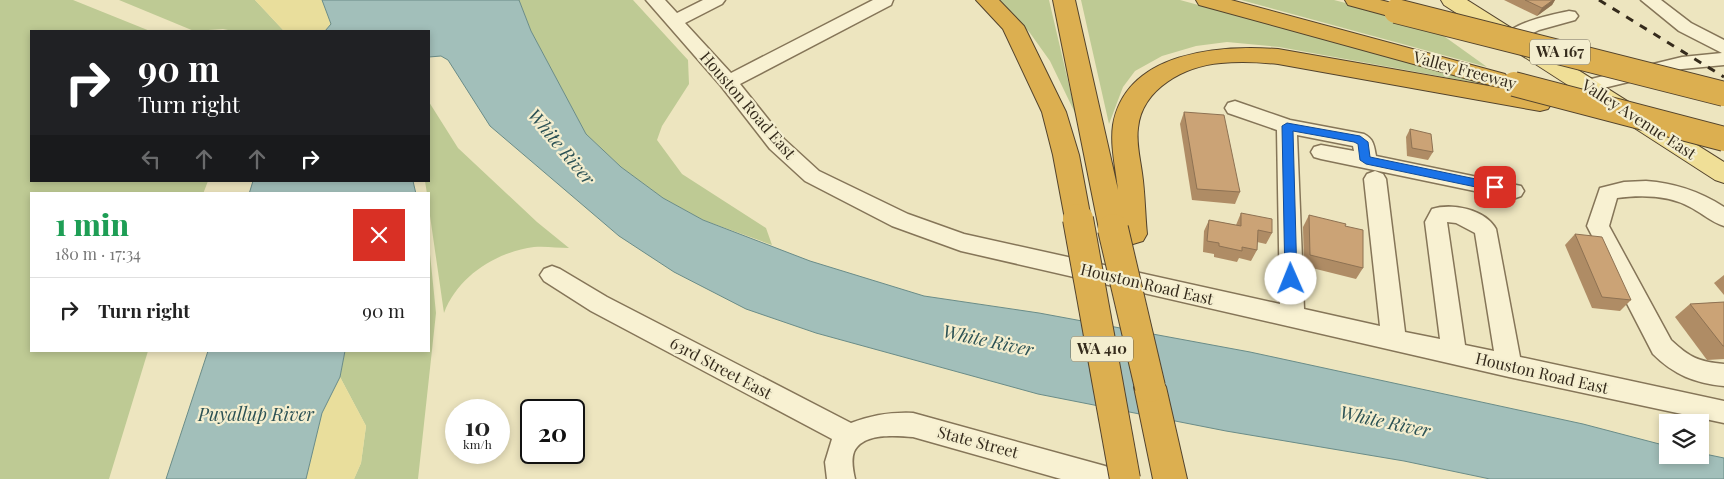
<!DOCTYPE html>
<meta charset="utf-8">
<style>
body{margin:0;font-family:"Playfair Display",serif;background:#f6f6f6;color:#222;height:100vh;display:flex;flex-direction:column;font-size:19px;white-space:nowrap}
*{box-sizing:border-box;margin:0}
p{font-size:16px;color:#767676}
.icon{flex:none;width:28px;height:28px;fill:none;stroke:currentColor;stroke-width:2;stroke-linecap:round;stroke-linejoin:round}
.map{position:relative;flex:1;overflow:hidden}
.details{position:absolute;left:30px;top:192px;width:400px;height:160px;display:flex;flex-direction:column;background:#fff;border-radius:0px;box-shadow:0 2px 8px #0003}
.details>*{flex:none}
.hud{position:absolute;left:30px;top:30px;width:400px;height:152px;border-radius:0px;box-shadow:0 2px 8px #0003;background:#202124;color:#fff;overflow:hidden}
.fabs{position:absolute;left:1659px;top:414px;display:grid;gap:10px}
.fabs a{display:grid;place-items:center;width:50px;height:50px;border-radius:0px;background:#fff;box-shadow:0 2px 8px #0003;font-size:25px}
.speed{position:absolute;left:445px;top:399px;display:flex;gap:10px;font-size:25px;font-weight:700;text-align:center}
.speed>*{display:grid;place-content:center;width:65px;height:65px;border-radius:50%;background:#fff;box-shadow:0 2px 8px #0003;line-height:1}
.speed small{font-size:12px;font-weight:400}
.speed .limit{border:2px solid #111;border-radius:8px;background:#fff;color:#111}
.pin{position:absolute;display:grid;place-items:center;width:42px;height:42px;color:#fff;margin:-21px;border-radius:10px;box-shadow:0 2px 8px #0006}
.me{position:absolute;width:55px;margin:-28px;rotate:359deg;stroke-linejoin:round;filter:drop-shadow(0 0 4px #0008)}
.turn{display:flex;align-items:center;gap:18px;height:105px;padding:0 25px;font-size:22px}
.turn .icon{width:65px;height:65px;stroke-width:2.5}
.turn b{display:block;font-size:35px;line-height:42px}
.lanes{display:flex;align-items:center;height:48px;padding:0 25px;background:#0003;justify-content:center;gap:25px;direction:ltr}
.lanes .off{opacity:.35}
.round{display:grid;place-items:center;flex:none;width:52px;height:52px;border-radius:0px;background:#f6f6f6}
.head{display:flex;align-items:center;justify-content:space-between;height:85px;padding:0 25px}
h1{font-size:30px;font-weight:800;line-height:38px;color:#1e9e55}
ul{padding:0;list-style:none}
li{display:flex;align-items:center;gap:15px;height:65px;padding:0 25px;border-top:1px solid #e0e0e0}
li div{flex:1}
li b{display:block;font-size:19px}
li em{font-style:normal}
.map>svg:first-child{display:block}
.green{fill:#beca94}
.sand{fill:#e9de9c}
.water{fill:#a2bfba;stroke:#6a8c88}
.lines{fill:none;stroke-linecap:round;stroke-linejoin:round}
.minor-casing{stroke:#857558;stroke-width:3}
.major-casing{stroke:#53432c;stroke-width:2}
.highway-casing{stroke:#53432c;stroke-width:2}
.minor{fill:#f8f1d2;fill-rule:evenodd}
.major{fill:#f0df97;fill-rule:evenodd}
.highway{fill:#dcaf50;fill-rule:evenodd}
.rail{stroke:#352b1c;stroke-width:3;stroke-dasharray:8 8;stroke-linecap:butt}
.highway-bridge-far1-casing{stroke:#53432c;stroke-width:26;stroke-linecap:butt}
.highway-bridge-casing{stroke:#53432c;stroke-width:32;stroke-linecap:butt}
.highway-bridge-far1{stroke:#dcaf50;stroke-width:24}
.highway-bridge{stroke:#dcaf50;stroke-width:30}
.wall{fill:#af8c65}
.shaded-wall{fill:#8e7253}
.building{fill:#cba376;stroke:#8e7253}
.route{fill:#1a73e8;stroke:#114b97}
.labels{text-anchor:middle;stroke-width:4.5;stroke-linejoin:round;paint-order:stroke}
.shield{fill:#f4eecf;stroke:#6e6652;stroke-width:1}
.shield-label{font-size:15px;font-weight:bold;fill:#352b1c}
.street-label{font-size:16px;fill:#352b1c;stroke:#f4eecf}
.water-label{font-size:18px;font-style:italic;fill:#2c5255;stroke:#f4eecf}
</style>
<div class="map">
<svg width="1724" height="479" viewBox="0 0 1724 479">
<rect width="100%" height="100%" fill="#ede5bf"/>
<g class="green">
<path d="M0,0H73L150,31H31V181H208L203,194H31V351H148L109,479H0Z"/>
<path d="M119,0H255L284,31H233L223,29L194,31Z"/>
<path d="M519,0H633L688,60L689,84L662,126L657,140L682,174L766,228L772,245L703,220L663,198L621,167L586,134L531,31Z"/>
<path d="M1000,0H1049L1076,115L1050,61L1030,33Z"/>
<path d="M1081,0H1180L1505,88L1279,47L1227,42L1196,46L1162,56L1135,71L1123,87L1109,124Z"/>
<path d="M1241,0H1334L1427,24L1487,67Z"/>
<path d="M429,102L458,148L537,222L569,248C558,248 546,246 534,247C496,252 458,276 444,313L429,209V194H427L425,181H429Z"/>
<path d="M429,244L436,313L418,479H354L361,463L366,426L340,377L345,351H429Z"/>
</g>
<g class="sand">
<path d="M255,0H322L331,24L325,31H284Z"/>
<path d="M340,377L366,426L361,463L354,479H306L322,413Z"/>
</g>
<g class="water">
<path d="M322,0H519L531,31L586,134L621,167L663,198L703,220L810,261L924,296L1039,313L1250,352L1583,424L1667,446L1668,455H1700V453L1724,458V479H1490L1404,461L1226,431L1038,394L816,333L746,309L674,272L619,236L490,126L448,60L441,56L429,57V31H325L331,24Z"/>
<path d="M253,181H413L416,194H249Z"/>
<path d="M208,351H345L340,377L322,413L306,479H166Z"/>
</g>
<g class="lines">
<defs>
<g id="minor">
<path d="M646,0H665L677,13L703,0H725L722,4L685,23L731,73L873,0H893L891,5L740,84L784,139L819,171L908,214L964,234L1280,304L1277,130L1228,113L1225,108L1228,103L1235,101L1290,120L1364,134C1374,139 1374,146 1376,156L1521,186L1524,191L1521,196L1513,199L1321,159L1314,157L1311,152L1314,147L1321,145L1354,151L1353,146L1297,135L1304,309L1380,326L1364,179L1367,174L1375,171L1383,174L1386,179L1405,332L1440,339L1425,222L1432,209C1452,203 1485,209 1496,229L1520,357L1724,401V423L1509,377L961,251L892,226L805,181L770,149L721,86ZM1447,222L1456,223L1475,233L1494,351L1465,345Z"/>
<path d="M1641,0H1661L1691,23L1724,40V65L1682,69L1587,92L1580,90L1577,86L1580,82L1587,80L1682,57L1722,53L1679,31Z"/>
<path d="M1569,11L1575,12L1578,16L1575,20L1539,30L1511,44L1505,42L1502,38C1513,22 1551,15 1569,11Z"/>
<path d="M1646,181C1675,183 1699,191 1724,207V226C1711,222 1702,213 1690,207C1669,195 1640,195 1617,198L1609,226L1671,340C1689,357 1699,362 1724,364V386C1695,383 1674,375 1653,354L1587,226L1600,188L1624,182Z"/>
<path d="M552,266L560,269L607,297L851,423C872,415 891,412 913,413L1105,466L1115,470L1119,479H1061L913,437C896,436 863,432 854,452C851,460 853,470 855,479H827L825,462L832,439L591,311L544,281L540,275L544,269Z"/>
</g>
<path id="major" d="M1441,0H1467L1724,162V183L1715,180L1444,5Z"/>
<g id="highway">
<path d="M976,0H999L1024,26L1066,112L1079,155L1091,219L1088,226L1078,229L1068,226L1065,219L1053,155L1042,112L1003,29Z"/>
<path d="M1053,0H1075L1118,190C1116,169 1110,146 1113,125C1126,51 1220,45 1278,49L1540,95L1548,97L1552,103L1548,109L1540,111L1278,64C1259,62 1240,61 1221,63C1185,66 1142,88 1138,128C1136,143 1140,158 1142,173C1145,193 1145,214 1147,234L1143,241L1133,244L1123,241L1121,237L1113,239L1103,236L1099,229Z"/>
<path d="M1196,0H1231L1505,74L1509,79L1505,84L1497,87L1199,5Z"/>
<path d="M1345,0H1380L1404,6L1407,11L1404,16L1396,18L1348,5Z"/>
<path d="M1150,374L1161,378L1166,387L1187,479H1153L1134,387L1139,378Z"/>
</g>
</defs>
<use href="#minor" class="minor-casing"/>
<use href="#major" class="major-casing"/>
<use href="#highway" class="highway-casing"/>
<use href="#minor" class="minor"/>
<use href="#major" class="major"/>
<use href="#highway" class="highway"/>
<path class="rail" d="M1599,0L1724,77"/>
<defs>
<g id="highway-bridge-far1">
<path d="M1396,11L1724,94"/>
<path d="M1514,84L1724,139"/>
</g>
<g id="highway-bridge">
<path d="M1078,219L1125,479"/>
<path d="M1113,229L1150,387"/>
</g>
</defs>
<use href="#highway-bridge-far1" class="highway-bridge-far1-casing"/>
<use href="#highway-bridge" class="highway-bridge-casing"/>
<use href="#highway-bridge-far1" class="highway-bridge-far1"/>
<use href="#highway-bridge" class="highway-bridge"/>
</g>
<g class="wall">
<path d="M1504,0H1555L1552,5L1537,16Z"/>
<path d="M1184,112L1240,192L1235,204L1192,200L1180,124Z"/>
<path d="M1410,129L1433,152L1428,160L1407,156L1406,137Z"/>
<path d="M1241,213L1272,233L1266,244L1257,242V250L1251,261L1239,258L1237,262L1214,257V254L1203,252L1204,231L1209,220L1236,225Z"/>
<path d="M1309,215L1345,226L1363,268L1356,279L1304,266L1303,227Z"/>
<path d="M1575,234L1631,300L1620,311L1592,308L1565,245Z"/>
<path d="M1724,275V295L1714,283Z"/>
<path d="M1724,302V359L1707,360L1675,317L1690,304Z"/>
</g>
<path class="shaded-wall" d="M1553,0H1555L1552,5L1537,16L1542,8Z"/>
<g class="building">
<path d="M1525,0H1553L1542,8Z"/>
<path d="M1184,112L1224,115L1240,192L1197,189Z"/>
<path d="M1410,129L1431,134L1433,152L1412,148Z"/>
<path d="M1241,213L1272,219V233L1258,230L1257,250L1242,247V251L1219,246V243L1207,241L1209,220L1241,226Z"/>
<path d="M1309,215L1346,224L1345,226L1363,230V268L1310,255Z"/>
<path d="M1575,234L1602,237L1631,300L1602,297Z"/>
<path d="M1724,302V346H1723L1690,304Z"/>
</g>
<path class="route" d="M1287,123L1360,136L1368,142L1370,157L1495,183L1500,187L1495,191L1366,164L1360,160L1358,144L1354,142L1293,131L1297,279L1295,282H1287L1285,279L1282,126Z"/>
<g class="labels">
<g class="shield">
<rect x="1530" y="39.5" width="60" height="25" rx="4"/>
<rect x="1071" y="336.5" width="62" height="25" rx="4"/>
</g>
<g class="shield-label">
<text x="1560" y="57">WA 167</text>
<text x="1102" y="354">WA 410</text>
</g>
<g class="street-label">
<text transform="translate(1465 70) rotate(15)" y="6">Valley Freeway</text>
<text transform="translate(748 105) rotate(49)" y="6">Houston Road East</text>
<text transform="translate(1639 119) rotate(33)" y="6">Valley Avenue East</text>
<text transform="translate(1147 284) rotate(13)" y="6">Houston Road East</text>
<text transform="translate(721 368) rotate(28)" y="6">63rd Street East</text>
<text transform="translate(1542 373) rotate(13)" y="6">Houston Road East</text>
<text transform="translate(978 442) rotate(15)" y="6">State Street</text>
</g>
<g class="water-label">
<text transform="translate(561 147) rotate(50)" y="6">White River</text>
<text transform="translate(988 341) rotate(12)" y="6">White River</text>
<text x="256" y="421">Puyallup River</text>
<text transform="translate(1385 422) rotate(12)" y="6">White River</text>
</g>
</g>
</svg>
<div class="fabs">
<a><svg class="icon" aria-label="layers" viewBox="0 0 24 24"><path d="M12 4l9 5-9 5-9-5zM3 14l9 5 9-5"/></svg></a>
</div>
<div class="speed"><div>10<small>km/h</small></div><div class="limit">20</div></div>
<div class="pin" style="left:1495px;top:187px;background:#d93025"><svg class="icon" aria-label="arrive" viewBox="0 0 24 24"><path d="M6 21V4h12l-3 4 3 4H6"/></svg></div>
<svg class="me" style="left:1291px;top:279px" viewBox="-20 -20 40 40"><circle r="19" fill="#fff"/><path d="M0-13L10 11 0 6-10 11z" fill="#1a73e8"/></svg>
<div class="hud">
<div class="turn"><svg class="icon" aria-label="right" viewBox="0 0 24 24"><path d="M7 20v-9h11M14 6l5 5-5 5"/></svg><div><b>90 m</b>Turn right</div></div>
<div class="lanes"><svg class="icon off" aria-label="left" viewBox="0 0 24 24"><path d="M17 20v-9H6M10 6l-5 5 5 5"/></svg><svg class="icon off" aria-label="ahead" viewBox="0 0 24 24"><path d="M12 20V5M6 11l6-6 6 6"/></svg><svg class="icon off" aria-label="ahead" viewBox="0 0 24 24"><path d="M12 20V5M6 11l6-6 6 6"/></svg><svg class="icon" aria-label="right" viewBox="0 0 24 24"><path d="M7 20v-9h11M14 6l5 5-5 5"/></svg></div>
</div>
<section class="details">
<div class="head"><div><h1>1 min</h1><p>180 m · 17:34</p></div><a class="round" style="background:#d93025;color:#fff"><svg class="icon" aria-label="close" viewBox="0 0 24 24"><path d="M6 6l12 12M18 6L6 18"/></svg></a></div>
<ul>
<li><svg class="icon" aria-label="right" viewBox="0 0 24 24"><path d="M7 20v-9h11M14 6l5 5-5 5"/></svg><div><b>Turn right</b></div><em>90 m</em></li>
</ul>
</section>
</div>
